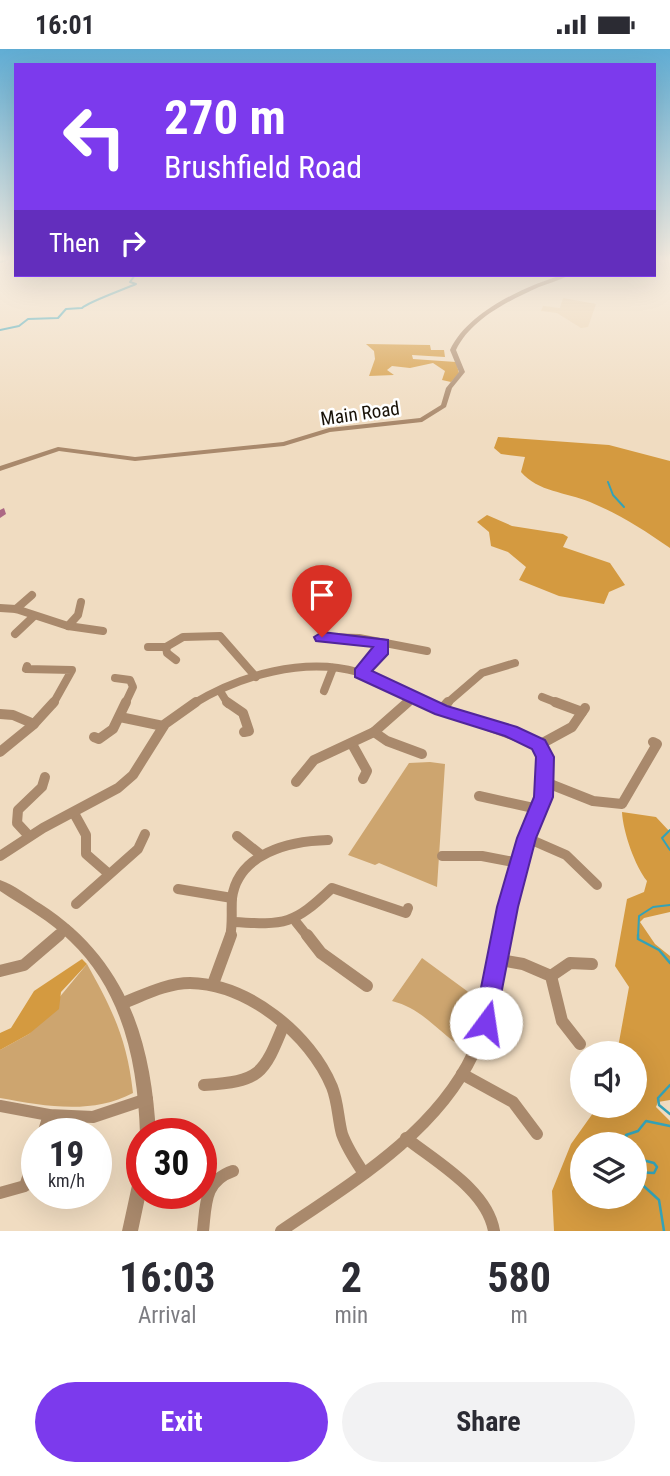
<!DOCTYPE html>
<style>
body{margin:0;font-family:"Roboto Condensed",sans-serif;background:#f2f2f3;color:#2b2b33;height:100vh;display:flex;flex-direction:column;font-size:26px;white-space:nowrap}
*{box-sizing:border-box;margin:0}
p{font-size:23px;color:#7c7c81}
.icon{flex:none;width:38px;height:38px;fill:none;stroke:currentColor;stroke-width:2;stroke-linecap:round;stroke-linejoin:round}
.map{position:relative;height:1182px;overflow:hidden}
.drawer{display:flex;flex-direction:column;background:#fff;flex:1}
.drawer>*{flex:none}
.hud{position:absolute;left:14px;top:14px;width:642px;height:214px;border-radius:0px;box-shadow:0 7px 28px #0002;background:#7c3aed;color:#fff;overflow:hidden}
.buttons{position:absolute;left:570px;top:992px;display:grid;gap:14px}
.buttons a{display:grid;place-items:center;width:77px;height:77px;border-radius:50%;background:#fff;box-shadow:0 7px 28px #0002;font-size:35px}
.speed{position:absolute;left:21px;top:1069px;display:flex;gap:14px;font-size:35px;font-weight:700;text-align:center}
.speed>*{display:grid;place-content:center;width:91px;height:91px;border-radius:50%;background:#fff;box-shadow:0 7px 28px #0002;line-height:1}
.speed small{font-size:18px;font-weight:400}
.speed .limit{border:10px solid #d22;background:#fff;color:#111}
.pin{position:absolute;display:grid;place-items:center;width:60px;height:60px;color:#fff;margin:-72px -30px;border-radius:50% 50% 50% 0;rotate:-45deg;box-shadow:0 0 7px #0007}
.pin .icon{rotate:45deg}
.me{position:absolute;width:77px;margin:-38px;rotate:14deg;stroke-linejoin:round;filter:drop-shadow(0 0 5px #0008)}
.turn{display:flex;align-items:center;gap:24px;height:147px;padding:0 35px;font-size:32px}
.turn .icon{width:91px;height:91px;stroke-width:2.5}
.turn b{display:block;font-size:49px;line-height:60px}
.then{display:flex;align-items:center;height:66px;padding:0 35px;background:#0003;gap:14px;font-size:26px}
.eta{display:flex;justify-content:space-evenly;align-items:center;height:119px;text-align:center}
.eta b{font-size:42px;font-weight:700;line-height:49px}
.button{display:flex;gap:14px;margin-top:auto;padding:14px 35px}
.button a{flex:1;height:80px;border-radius:42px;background:#7c3aed;color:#fff;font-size:28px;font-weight:700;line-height:80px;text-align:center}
.button a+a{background:#f2f2f3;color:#2b2b33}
.status{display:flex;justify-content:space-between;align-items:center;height:49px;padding:0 35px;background:#fff;direction:ltr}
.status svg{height:19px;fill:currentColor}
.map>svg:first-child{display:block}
.built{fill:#ebd2b0}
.green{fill:#cda56f}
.forest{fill:#d49a40;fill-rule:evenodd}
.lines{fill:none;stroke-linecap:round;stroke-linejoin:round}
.stream-far1{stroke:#34a2b7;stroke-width:2}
.stream{stroke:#34a2b7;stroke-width:2.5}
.minor-far2{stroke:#a9896c;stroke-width:8}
.minor-far1{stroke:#a9896c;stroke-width:10}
.minor{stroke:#a9896c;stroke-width:12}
.tertiary{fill:#a9896c;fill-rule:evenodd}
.shaded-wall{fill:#ac6884}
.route{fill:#7c3aed;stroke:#51269a;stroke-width:2}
.labels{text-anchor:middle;stroke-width:5;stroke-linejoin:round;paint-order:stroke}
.far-street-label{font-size:19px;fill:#191208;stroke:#fff}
</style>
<div class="status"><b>16:01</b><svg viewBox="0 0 49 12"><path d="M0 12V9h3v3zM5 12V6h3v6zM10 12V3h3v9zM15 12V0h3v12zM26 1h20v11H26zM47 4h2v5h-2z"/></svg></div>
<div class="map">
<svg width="670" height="1182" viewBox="0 0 670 1182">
<rect width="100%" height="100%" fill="#f0dcc1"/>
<path class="built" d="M563,249L596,255L588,278L581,279L557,264L541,262L543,257L560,259Z"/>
<g class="green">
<path d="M430,713L445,715L437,838L379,814L375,816L348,806L409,714Z"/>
<path d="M422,909L482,953L463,999C437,982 423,960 392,952Z"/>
<path d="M87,915C113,962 127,990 133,1044C91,1066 45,1057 0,1049V1001L29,985Z"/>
</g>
<g class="forest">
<path d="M366,295L430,296L431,301H444L445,308L412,306L413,310L456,313L459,324L451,333L442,331L445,322L433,314L410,319L392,317L387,321L394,326L369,327L375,310L374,302Z"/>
<path d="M498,388L609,396L670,412V499C644,481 619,465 590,453C566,443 538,443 521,423L525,408L501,405L494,399Z"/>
<path d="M487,466L512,477L563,485L568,488L563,498L610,514L625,536L609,543L604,555L559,547L519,531L526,518L508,503L491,497L489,483L477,473Z"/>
<path d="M622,763L656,768L670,783V863L644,869L640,873L655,895L670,907V1051L658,1053L656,1058L670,1072V1182H554L552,1142L571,1095L598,1057H635V1004H617L629,938L615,917L627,850L644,843L647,832C635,817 623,783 622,763ZM583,1096H635V1148H583Z"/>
<path d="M82,910L87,915L61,943L59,960L29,985L0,1001V984L11,979L34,942Z"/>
</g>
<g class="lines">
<g class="stream-far1">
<path d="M0,213L12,209"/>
<path d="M0,281L19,277L28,270L58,269L66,260L82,259C88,253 125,240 136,235L130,233L135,226"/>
<path d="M608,433L613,446L624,458"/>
<path d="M670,781L662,789L670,801"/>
<path d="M638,888L639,867L653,858L670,856"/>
</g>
<g class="stream">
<path d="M638,886V890L659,901L670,914"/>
<path d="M670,1036L658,1049L659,1056L670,1065"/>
<path d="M628,1096L626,1086L638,1082L646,1072L670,1077"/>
<path d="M635,1109L654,1114L657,1118L654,1124L636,1123V1130L659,1151L664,1182"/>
</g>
<g class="minor-far2">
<path d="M0,559L16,560L68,577L103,582"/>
<path d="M16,560L32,546"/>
<path d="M68,577L78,566L81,553"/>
<path d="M15,585L33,568"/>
<path d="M322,588L359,589L427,602"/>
<path d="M148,598H166L183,588L220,587L256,628"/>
<path d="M166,598L167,604L176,611"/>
<path d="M27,617L26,620L72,621L53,655"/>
<path d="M361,624L380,605L383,594"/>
<path d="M115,629L130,631L133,638L125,655"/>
<path d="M220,642L228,655"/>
<path d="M324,642L333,619"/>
<path d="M542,648L560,655"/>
<path d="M193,655C240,626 304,608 358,623C382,630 405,644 427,655"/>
<path d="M406,655L413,649"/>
<path d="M446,655L482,624L515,614"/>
</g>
<g class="minor-far1">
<path d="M227,653L243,664L249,682L244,683"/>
<path d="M423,653L539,696C555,741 530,775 518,817C512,840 508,864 504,888"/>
<path d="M555,653L582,663"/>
<path d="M441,661L448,653"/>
<path d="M0,665L13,666L34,675"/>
<path d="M120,668L163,677"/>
<path d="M374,683L387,692L422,705"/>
<path d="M94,688L99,690L113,680L126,653"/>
<path d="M352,695L367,722L363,730"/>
<path d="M539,696L572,678L585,659"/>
<path d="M0,703L33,676L54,653"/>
<path d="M296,733L314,711L374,683L408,653"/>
<path d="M545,733L593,752L622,755L657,695L653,693"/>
<path d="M479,747L538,760"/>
<path d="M75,766L86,786V805L109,825"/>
<path d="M29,787L17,774L18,761L42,738L45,728"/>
<path d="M237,787L261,806"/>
<path d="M527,789L566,806L597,836"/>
<path d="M0,807L43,779L118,739L133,726L165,675L196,653"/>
<path d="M442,807H482L519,814"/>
<path d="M178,840L232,849"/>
<path d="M76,855L138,800L145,785"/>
<path d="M233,873C286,876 293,876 332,839L406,864L408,859"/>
<path d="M296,873L308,888"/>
<path d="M57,888L66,880"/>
<path d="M230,888C233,875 231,862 232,849C238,804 290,792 328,791"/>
</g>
<g class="minor">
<path d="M307,886L321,904L367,937"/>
<path d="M500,911L523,915L551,927L562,972L580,995"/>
<path d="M0,922L24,916L59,886"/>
<path d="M551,927L570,914L592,915"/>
<path d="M213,935L231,886"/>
<path d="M123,954C144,946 167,934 190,934C248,935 310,985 332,1038C338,1053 338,1070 342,1085C347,1099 355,1111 363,1123"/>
<path d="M462,1025L513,1053L537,1085"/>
<path d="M204,1036C260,1032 263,1027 284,975"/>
<path d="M0,1057L49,1066L93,1068L147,1050"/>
<path d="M43,1085L49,1066"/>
<path d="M406,1089C436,1113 487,1141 494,1182"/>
<path d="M0,1144L25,1137L37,1103"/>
<path d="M41,1144L53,1150"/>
<path d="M203,1182C206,1155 204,1132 233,1122"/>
<path d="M281,1182C350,1135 436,1084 473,1005C491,967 498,927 505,886"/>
</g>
<g class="tertiary">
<path d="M562,226H570C560,231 549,234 539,238C508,252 471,270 456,301L465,323L452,339L446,358L422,373L330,383L284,397L135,412L59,402L0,422V417L58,398L135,408L283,393L329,379L420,369L441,356L446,339L459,323L450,301C468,263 523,238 562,226Z"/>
<path d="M0,831C15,836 28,847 41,855C125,909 151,989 156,1085H142V1089L140,1085C138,1015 123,942 70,892C50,872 24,858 0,842Z"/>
<path d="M142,1119V1144H146L138,1182H122L134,1127L136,1121Z"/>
</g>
</g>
<path class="shaded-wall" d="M4,459L6,465L0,469V461Z"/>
<linearGradient id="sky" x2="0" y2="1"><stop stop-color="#60add4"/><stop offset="0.56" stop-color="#f8efe3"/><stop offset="1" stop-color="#f8efe3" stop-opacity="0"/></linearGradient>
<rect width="670" height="375" fill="url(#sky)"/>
<path class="route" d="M322,583L388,591V605L372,622L447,657L517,678L545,691L554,708L553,748L536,789L518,858L494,982L486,985L478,982L474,974L497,858L517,789L534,748L536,708L532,700L505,687L435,665L355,628V620L373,598L316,592L314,588Z"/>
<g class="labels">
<g class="far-street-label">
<text transform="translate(360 364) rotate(-8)" y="7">Main Road</text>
</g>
</g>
</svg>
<div class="buttons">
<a><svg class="icon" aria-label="sound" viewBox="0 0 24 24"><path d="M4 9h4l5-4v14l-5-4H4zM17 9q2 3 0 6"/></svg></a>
<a><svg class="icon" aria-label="layers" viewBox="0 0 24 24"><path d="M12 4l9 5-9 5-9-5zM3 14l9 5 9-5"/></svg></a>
</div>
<div class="speed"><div>19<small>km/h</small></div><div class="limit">30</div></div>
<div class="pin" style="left:322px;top:588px;background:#d93025"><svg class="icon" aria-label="arrive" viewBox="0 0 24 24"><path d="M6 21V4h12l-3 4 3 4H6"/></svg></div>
<svg class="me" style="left:486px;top:974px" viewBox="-20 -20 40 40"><circle r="19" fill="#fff"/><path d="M0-13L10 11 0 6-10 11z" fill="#7c3aed"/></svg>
<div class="hud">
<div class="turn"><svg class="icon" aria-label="left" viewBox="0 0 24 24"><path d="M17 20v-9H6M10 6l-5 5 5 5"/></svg><div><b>270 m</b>Brushfield Road</div></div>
<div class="then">Then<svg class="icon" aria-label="right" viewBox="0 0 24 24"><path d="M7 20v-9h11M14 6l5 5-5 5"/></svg></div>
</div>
</div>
<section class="drawer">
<div class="eta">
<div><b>16:03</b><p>Arrival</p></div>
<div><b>2</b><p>min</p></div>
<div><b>580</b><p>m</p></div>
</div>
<div class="button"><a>Exit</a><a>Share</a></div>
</section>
